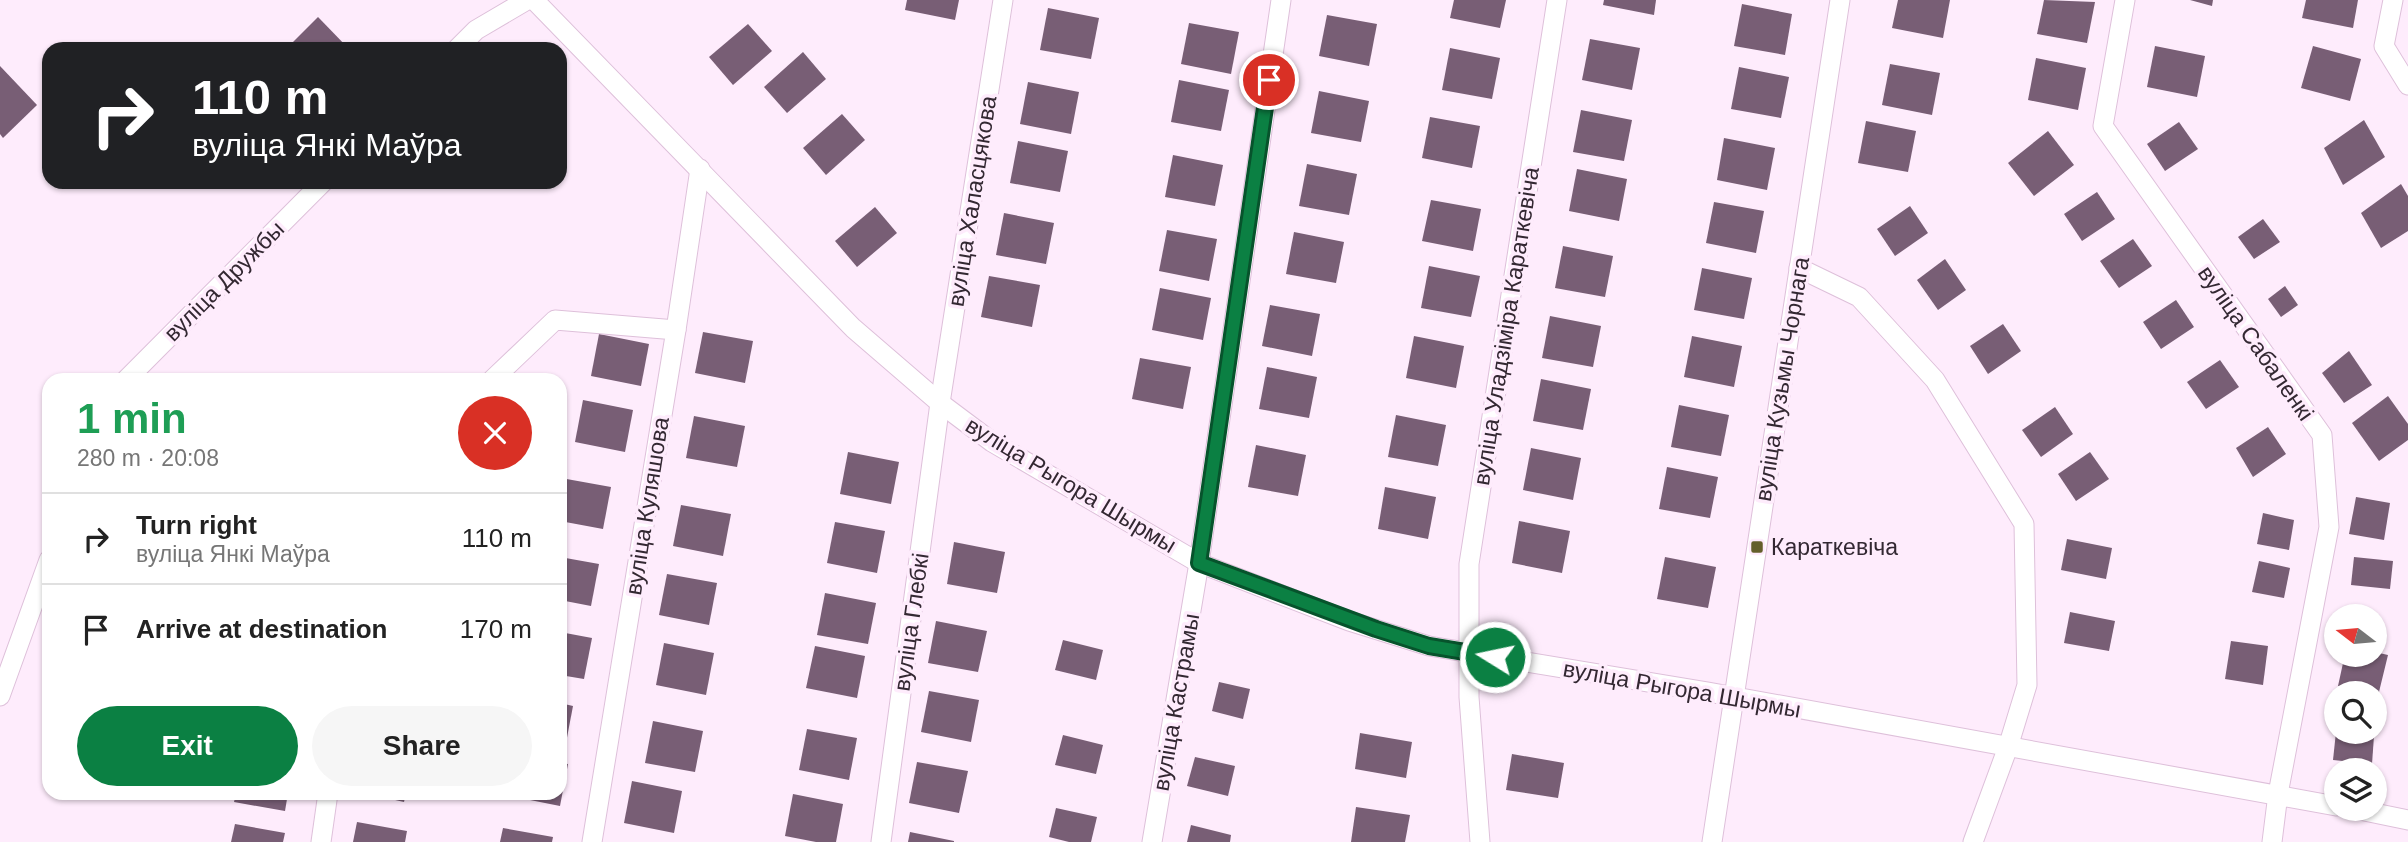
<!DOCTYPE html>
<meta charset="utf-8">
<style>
body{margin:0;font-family:Helvetica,sans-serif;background:#f6f6f6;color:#222;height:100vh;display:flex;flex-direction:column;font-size:26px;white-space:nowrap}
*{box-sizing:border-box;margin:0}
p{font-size:23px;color:#767676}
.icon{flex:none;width:38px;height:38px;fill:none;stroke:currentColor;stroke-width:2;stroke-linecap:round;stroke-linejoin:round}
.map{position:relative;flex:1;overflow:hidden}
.side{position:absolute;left:42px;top:373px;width:525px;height:427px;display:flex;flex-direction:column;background:#fff;border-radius:21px;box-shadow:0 2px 5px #0004}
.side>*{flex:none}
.hud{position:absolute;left:42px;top:42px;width:525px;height:147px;border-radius:21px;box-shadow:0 2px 5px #0004;background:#202124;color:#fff;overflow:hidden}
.needle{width:46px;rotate:286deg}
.fabs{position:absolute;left:2324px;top:604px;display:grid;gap:14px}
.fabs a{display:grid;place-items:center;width:63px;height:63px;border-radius:50%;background:#fff;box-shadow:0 2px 5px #0004;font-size:35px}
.pin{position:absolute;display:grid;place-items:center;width:60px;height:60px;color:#fff;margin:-30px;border:4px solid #fff;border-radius:50%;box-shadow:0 2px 7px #0007}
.me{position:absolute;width:77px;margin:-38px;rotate:280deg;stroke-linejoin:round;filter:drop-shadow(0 0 5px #0008)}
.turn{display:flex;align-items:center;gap:24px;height:147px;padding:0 35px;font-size:32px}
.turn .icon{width:91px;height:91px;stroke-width:2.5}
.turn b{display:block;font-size:49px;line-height:60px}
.round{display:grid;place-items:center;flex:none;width:74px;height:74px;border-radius:37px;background:#f6f6f6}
.overview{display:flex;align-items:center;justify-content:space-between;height:119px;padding:0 35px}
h1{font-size:42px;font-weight:800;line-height:52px;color:#1e9e55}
.action{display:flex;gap:14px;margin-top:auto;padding:14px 35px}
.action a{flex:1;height:80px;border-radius:42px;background:#0b8043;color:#fff;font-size:28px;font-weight:800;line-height:80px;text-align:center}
.action a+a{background:#f6f6f6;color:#222}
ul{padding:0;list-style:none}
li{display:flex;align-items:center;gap:21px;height:91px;padding:0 35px;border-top:2px solid #e0e0e0}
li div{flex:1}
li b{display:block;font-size:26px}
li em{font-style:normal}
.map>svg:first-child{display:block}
.building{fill:#785e75}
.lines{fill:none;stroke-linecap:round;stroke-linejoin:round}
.street-casing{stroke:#dec0da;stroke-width:21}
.street{stroke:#fff;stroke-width:19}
.route-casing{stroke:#07532c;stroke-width:18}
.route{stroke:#0b8043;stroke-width:12}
.poi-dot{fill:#645f2b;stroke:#feecfc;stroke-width:2.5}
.labels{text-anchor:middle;stroke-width:7;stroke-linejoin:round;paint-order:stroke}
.street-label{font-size:23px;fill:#332832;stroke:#feecfc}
.poi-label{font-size:23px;fill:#332832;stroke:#feecfc;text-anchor:start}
</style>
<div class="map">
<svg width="2408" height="842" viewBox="0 0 2408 842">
<rect width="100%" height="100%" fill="#feecfc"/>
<g class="building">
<path d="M907,0H959L955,20L905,10Z"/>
<path d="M1454,0H1506L1500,28L1450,18Z"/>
<path d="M1604,0H1656L1654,15L1603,5Z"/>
<path d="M1898,0H1950L1943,38L1892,28Z"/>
<path d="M2044,0L2095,2L2087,43L2037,34Z"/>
<path d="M2190,0H2213L2212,6Z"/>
<path d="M2306,0H2358L2353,28L2302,18Z"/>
<path d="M1742,4L1792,14L1785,55L1734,46Z"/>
<path d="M1048,8L1099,18L1091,59L1040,50Z"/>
<path d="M1327,15L1377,24L1369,66L1319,56Z"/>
<path d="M318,17L349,49H286Z"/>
<path d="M1189,23L1239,32L1231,74L1181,64Z"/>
<path d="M748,24L772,51L733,85L709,57Z"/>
<path d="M1590,39L1640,48L1632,90L1582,80Z"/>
<path d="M2155,46L2205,56L2197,97L2147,87Z"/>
<path d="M2313,46L2361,59L2350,101L2301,88Z"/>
<path d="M1450,48L1500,58L1492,99L1442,90Z"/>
<path d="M803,52L826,79L787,113L764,87Z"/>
<path d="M2036,58L2086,68L2078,110L2028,100Z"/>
<path d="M1890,64L1940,73L1932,115L1882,105Z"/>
<path d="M0,66L37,105L3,138L0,134Z"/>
<path d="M1739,67L1789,77L1781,118L1731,109Z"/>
<path d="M1179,80L1229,90L1221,131L1171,122Z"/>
<path d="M1028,82L1079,92L1071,134L1020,124Z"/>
<path d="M1319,91L1369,101L1361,142L1311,133Z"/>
<path d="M1581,110L1632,120L1624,161L1573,152Z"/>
<path d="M842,114L865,140L826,175L803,148Z"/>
<path d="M1430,117L1480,126L1472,168L1422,158Z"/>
<path d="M2364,120L2385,157L2343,185L2324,148Z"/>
<path d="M1866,121L1916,131L1908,172L1858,163Z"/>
<path d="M2179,122L2198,149L2165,171L2147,144Z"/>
<path d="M2048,131L2074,165L2034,196L2008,163Z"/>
<path d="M1724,138L1775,148L1767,190L1717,180Z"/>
<path d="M1018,141L1068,151L1060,192L1010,183Z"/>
<path d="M1173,155L1223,165L1215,206L1165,197Z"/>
<path d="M1307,164L1357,174L1349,215L1299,206Z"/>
<path d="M1577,169L1627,179L1619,221L1569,211Z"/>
<path d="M2401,184L2408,196V231L2381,248L2361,213Z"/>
<path d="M2097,192L2115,219L2082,241L2064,214Z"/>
<path d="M1431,200L1481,209L1473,251L1422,241Z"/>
<path d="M1714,202L1764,211L1756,253L1706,243Z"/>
<path d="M1910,206L1928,233L1895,256L1877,229Z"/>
<path d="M875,207L897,233L857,267L835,241Z"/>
<path d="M1004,213L1054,223L1046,264L996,255Z"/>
<path d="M2263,219L2280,242L2254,259L2238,237Z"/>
<path d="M1167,230L1217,239L1209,281L1159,271Z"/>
<path d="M1294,232L1344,242L1336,283L1286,274Z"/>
<path d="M2133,239L2152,266L2119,288L2100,261Z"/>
<path d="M1563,246L1613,256L1605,297L1555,288Z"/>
<path d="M1945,259L1966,290L1938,310L1917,280Z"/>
<path d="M1429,266L1480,276L1471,317L1421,308Z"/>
<path d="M1702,268L1752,278L1744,319L1694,310Z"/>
<path d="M989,276L1040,285L1032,327L981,317Z"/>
<path d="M2285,286L2298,305L2281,317L2268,299Z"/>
<path d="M1160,288L1211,298L1203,340L1152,330Z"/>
<path d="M2176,300L2194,327L2161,349L2143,322Z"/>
<path d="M1270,305L1320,314L1312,356L1262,346Z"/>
<path d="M1550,316L1601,326L1593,367L1542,358Z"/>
<path d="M2003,324L2021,351L1988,374L1970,346Z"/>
<path d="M703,332L753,341L745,383L695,373Z"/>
<path d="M599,334L649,344L641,386L591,376Z"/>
<path d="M1414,336L1464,346L1456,388L1406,378Z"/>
<path d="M1692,336L1742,346L1734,387L1684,377Z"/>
<path d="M2349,351L2372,385L2344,403L2322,373Z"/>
<path d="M1140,358L1191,367L1183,409L1132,399Z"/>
<path d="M2220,360L2239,387L2206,409L2187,382Z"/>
<path d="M1267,367L1317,377L1309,418L1259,409Z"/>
<path d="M1541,379L1591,389L1583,430L1533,421Z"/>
<path d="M2388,396L2408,424V440L2379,461L2352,423Z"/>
<path d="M583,400L633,410L625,452L575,442Z"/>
<path d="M1679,405L1729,415L1721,456L1671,447Z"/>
<path d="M2055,407L2073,434L2041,457L2022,430Z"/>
<path d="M1396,415L1446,425L1438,466L1388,457Z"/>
<path d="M694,416L745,426L737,467L686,458Z"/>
<path d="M2268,427L2286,454L2253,477L2236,448Z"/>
<path d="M1256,445L1306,455L1298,496L1248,487Z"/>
<path d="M1531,448L1581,458L1573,500L1523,490Z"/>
<path d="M848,452L899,462L891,504L840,494Z"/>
<path d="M2090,452L2109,479L2076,501L2058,474Z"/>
<path d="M1667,467L1718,477L1710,518L1659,509Z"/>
<path d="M561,478L611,487L603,529L560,521Z"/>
<path d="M1385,487L1436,497L1428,539L1378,529Z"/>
<path d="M2356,497L2390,503L2384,540L2349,534Z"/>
<path d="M681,505L731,514L723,556L673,546Z"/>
<path d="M2263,513L2294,520L2289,550L2257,544Z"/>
<path d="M1519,521L1570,531L1562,573L1512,563Z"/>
<path d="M835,522L885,531L877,573L827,563Z"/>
<path d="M2067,539L2112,548L2106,579L2061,570Z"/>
<path d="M954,542L1005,552L997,593L947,584Z"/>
<path d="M560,557L599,564L591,606L560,600Z"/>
<path d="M1665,557L1716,567L1708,608L1657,599Z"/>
<path d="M2354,557L2393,561L2390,589L2351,585Z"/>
<path d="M2259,561L2290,568L2284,598L2252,592Z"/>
<path d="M667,574L717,583L709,625L659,615Z"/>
<path d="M825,593L876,603L868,644L817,635Z"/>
<path d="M2070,612L2115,621L2109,651L2064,643Z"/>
<path d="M936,621L987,631L978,672L928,663Z"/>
<path d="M560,632L592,638L584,679L560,675Z"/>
<path d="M1063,640L1103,650L1096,680L1055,670Z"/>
<path d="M2231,641L2268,646L2263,685L2225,679Z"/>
<path d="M664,643L714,653L706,695L656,685Z"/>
<path d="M815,646L865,656L857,698L806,688Z"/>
<path d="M2375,652L2388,655L2378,696L2375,693L2338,686L2345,654H2375Z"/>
<path d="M1219,682L1250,689L1243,719L1212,711Z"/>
<path d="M929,691L979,700L971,742L921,732Z"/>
<path d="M560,703L573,706L565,748L560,747Z"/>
<path d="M653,721L703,731L695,772L645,763Z"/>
<path d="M807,729L857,738L849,780L799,770Z"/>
<path d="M2336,732L2374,736L2372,764L2333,760Z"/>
<path d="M1360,733L1412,742L1406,778L1355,769Z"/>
<path d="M1063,735L1103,745L1096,774L1055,765Z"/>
<path d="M1512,754L1564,763L1558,798L1506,790Z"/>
<path d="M1195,757L1235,766L1228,796L1187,786Z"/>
<path d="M917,762L968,771L959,813L909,803Z"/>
<path d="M560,763L568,764L560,806L510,796L511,793H560Z"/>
<path d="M632,781L682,791L674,833L624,823Z"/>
<path d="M236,793H288L285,811L234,802Z"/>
<path d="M364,793H406L404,802Z"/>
<path d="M793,794L843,804L836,842H816L785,836Z"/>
<path d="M1356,807L1410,815L1405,842H1351Z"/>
<path d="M1056,808L1097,817L1091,842H1069L1049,837Z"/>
<path d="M357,822L407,831L405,842H353Z"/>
<path d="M235,824L285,833L283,842H231Z"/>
<path d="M1191,825L1231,835L1230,842H1187Z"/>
<path d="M503,828L553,837L552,842H500Z"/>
<path d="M910,832L954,841V842H908Z"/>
</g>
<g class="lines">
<defs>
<g id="street">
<path d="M534,0L853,328L940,403L992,442L1199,563L1349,621L1429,646L1708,692L2336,806"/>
<path d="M2125,0L2103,126L2322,435L2329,527L2278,794L2272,842"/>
<path d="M2393,0L2384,46L2408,85"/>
<path d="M457,49L476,30L527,0"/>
<path d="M1799,268L1859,297L1935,380L2024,524L2027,685L2008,747L1973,842"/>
<path d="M126,380L323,182"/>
<path d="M492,380L555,320L676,330"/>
<path d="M0,696L49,560"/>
<path d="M2350,808L2408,820"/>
<path d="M321,842L328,793"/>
<path d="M592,842L676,330L700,169"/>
<path d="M881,842L940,403L1003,0"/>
<path d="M1152,842L1199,563L1281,0"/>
<path d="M1480,842L1469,697V564L1557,0"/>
<path d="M1712,842L1840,0"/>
</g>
</defs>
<use href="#street" class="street-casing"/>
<use href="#street" class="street"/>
</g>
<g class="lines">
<defs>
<path id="route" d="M1269,80L1199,563L1376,629L1429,646L1495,657"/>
</defs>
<use href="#route" class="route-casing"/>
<use href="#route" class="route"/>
</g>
<rect class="poi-dot" x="1750" y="540" width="14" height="14" rx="3.5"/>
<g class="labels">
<g class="street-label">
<text transform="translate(972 201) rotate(-81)" y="8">вуліца Халасцякова</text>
<text transform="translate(224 281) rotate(-45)" y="8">вуліца Дружбы</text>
<text transform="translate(1506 326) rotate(-81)" y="8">вуліца Уладзіміра Караткевіча</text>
<text transform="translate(2256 343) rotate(55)" y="8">вуліца Сабаленкі</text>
<text transform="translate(1782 379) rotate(-81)" y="8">вуліца Кузьмы Чорнага</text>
<text transform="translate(1071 485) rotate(31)" y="8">вуліца Рыгора Шырмы</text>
<text transform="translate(647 506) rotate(-81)" y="8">вуліца Куляшова</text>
<text transform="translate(911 622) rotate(-82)" y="8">вуліца Глебкі</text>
<text transform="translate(1682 689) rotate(10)" y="8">вуліца Рыгора Шырмы</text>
<text transform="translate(1176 702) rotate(-80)" y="8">вуліца Кастрамы</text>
</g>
<g class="poi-label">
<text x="1771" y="555">Караткевіча</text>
</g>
</g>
</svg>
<div class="fabs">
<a><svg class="needle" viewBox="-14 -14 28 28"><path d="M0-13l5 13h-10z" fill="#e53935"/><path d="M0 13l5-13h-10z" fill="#767676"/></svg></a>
<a><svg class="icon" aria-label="search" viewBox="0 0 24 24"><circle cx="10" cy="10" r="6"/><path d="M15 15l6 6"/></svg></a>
<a><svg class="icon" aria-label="layers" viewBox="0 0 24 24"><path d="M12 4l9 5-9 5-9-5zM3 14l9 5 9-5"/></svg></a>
</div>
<div class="pin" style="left:1269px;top:80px;background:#d93025"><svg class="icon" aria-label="arrive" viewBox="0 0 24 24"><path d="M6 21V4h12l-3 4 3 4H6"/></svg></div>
<svg class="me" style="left:1495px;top:657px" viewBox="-20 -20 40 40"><circle r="17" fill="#0b8043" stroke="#fff" stroke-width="3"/><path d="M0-11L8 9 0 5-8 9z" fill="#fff"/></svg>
<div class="hud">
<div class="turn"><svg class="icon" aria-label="right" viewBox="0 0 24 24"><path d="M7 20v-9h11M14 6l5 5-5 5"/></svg><div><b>110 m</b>вуліца Янкі Маўра</div></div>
</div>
<section class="side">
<div class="overview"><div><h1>1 min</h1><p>280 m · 20:08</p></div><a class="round" style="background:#d93025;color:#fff"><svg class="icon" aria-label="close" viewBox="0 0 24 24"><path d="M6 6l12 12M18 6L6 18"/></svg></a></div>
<ul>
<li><svg class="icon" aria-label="right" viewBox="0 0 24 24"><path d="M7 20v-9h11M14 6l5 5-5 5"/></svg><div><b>Turn right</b><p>вуліца Янкі Маўра</p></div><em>110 m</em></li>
<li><svg class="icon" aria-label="arrive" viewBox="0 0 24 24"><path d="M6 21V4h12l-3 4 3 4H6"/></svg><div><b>Arrive at destination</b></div><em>170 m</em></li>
</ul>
<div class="action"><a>Exit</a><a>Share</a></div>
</section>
</div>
